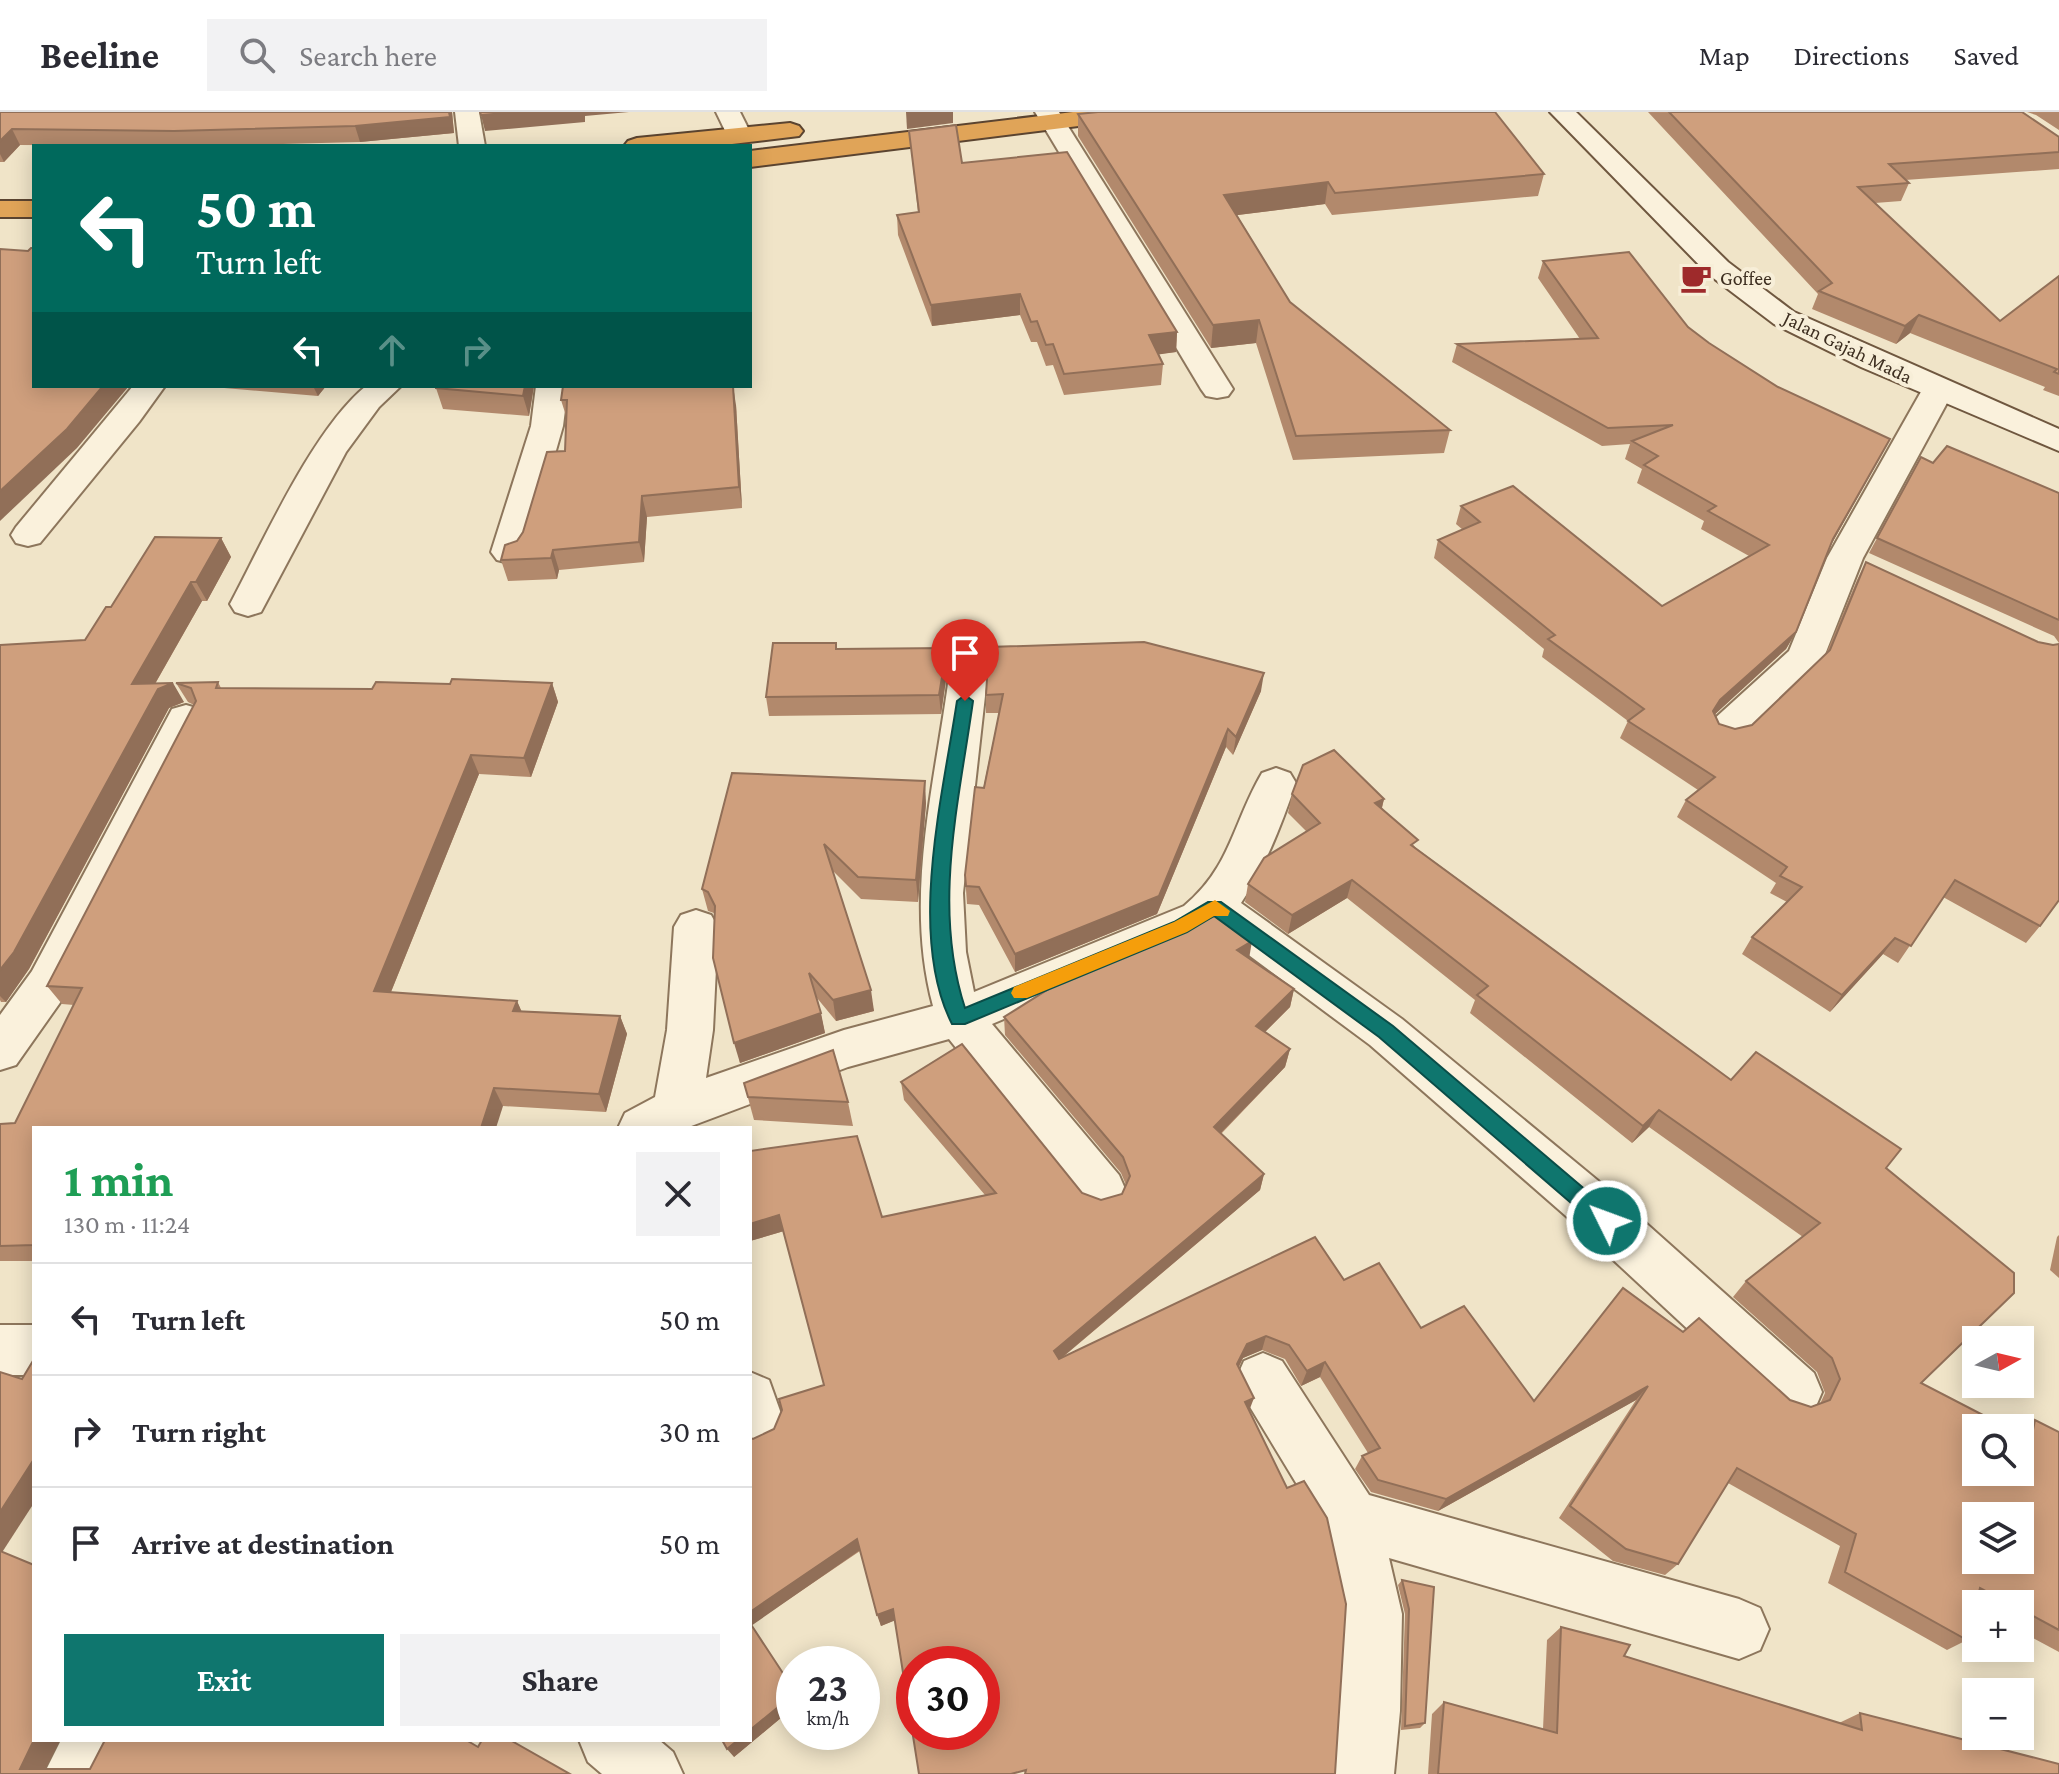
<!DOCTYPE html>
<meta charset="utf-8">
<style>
body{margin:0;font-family:"Crimson Pro",serif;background:#f2f2f3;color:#2b2b33;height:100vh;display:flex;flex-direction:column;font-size:30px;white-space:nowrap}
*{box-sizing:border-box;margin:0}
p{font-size:26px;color:#7c7c81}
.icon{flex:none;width:44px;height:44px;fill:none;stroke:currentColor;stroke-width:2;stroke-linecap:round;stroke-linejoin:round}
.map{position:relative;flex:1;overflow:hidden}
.drawer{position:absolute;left:32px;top:1014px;width:720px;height:616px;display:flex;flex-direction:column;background:#fff;border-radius:0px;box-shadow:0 4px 20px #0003}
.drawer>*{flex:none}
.guide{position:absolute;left:32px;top:32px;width:720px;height:244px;border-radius:0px;box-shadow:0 4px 20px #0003;background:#00695c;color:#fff;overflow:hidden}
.needle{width:52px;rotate:82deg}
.controls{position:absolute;left:1962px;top:1214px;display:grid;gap:16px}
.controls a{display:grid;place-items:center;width:72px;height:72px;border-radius:0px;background:#fff;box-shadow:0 4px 20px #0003;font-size:40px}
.speed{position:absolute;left:776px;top:1534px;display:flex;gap:16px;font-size:40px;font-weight:700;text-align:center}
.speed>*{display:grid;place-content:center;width:104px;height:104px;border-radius:50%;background:#fff;box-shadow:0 4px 20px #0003;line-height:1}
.speed small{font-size:20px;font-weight:400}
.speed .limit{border:12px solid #d22;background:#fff;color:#111}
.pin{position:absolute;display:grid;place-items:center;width:68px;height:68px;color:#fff;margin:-82px -34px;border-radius:50% 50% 50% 0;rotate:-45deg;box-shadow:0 0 8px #0007}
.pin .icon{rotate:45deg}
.me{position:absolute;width:88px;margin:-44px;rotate:312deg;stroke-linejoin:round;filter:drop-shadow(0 0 6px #0008)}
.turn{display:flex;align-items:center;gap:28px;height:168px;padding:0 32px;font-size:36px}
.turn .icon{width:104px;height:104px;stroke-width:2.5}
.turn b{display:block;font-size:56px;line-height:68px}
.lanes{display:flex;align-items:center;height:76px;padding:0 32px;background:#0003;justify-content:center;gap:40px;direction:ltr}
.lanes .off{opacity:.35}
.round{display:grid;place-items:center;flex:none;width:84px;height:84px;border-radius:0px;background:#f2f2f3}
.head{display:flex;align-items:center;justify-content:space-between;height:136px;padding:0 32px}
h1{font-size:48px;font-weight:700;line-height:60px;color:#1e9e55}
.button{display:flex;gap:16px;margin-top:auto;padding:16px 32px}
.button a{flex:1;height:92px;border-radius:0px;background:#0f766e;color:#fff;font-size:32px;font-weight:700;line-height:92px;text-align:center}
.button a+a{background:#f2f2f3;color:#2b2b33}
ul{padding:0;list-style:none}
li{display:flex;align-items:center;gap:24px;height:112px;padding:0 32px;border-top:2px solid #e1e1e2}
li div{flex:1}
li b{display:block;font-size:30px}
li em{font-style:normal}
header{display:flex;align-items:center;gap:48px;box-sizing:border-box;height:112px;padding:0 40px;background:#fff;border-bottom:2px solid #e1e1e2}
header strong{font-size:38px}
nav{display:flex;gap:44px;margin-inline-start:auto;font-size:28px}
.search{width:560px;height:72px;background:#f2f2f3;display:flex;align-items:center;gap:20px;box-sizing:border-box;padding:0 28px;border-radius:0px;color:#7c7c81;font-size:30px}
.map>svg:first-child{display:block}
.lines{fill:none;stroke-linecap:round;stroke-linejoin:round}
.street-casing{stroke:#8d765c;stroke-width:4}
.secondary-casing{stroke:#6f573f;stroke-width:4}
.highway-casing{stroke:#5b4430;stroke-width:4}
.street{fill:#faf1dc;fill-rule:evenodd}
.secondary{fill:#faf1dc;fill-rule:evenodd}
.highway{fill:#e0a458;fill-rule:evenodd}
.wall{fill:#b2896c}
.shaded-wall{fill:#916f58}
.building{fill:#cf9f7d;stroke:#916f58;stroke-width:2;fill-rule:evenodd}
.route{fill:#0f766e;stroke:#0a4d48;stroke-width:2}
.slow{fill:#f59e0b}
.labels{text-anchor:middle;stroke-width:8;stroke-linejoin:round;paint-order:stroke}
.far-poi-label{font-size:20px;fill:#3d2e20;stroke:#f7eed8;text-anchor:start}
.far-street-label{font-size:20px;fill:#3d2e20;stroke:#f7eed8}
</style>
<header>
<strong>Beeline</strong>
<div class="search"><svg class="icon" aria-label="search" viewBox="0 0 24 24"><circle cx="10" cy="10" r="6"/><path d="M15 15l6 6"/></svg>Search here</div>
<nav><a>Map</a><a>Directions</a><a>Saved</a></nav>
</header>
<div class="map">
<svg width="2059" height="1662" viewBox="0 0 2059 1662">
<rect width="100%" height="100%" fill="#f0e4c8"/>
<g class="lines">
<defs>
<g id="street">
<path d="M455,0H479L485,34H459Z"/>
<path d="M716,0H740L752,24L748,29H730Z"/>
<path d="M1035,0H1059L1233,277L1228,284L1217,286L1206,284L1201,277Z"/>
<path d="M1938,269L1949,271L1954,278L1863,446L1824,545L1818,554L1741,628L1727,632L1713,628L1707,618L1713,608L1789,539L1827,446L1922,278L1927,271Z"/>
<path d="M133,274H165L139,310L40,431L28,434L16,431L11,423L16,415Z"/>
<path d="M366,274H401L379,295L346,340L261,500L248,504L235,500L230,492C263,430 313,317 366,274Z"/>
<path d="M536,274H568L563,314L527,440L521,448L509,451L497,448L491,440L531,314Z"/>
<path d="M969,544L982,548L988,557L963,781L966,840L974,880L1184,794C1231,755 1233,710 1262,661L1276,656L1290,661L1296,671C1281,713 1266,754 1241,791L1402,907L1602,1072L1814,1261L1822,1280L1814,1299L1795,1306L1776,1299L1566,1104L1370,933L1215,818L992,912L1119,1063L1126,1079L1119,1095L1101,1101L1083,1095L949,927L848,955L686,1016H618L625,1001L655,985L667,918L674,815L681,803L696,798L711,803L718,815L713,918L706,966L844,918L933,894C903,783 936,668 950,557L956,548Z"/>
<path d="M186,593L200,597L205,607L64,885L16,953L0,958V903L32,859L172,597Z"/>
<rect x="0" y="1213" width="34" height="50"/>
<path d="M1263,1241L1282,1249L1369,1383L1739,1487L1760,1496L1769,1517L1760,1538L1739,1547L1389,1446L1402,1502L1400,1599L1394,1662H1330L1338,1599L1342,1502L1324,1417L1244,1285L1236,1267L1244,1249Z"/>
<path d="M750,1260L769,1268L784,1310L776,1329L757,1337L750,1334Z"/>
<path d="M61,1628H127L111,1662H44Z"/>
<path d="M579,1628H659L673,1640L683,1662H602L588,1650Z"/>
</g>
<path id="secondary" d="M1550,0H1576L1728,150L1794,200L2059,317V339L1861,255L1774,212L1708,162Z"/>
<g id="highway">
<path d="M1073,0H1147L1144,5L1135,7L750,55V39Z"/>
<path d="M790,11L799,14L803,19L799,24L715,34H624L628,29L637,26Z"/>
<rect x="0" y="89" width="34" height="16"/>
</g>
</defs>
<use href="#street" class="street-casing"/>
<use href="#secondary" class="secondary-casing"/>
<use href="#highway" class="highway-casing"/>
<use href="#street" class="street"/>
<use href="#secondary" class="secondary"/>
<use href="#highway" class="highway"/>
</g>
<g class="wall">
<path d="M0,0H452L454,21L360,30L203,34L20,33L4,50H0Z"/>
<path d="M1648,0H2022L2059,25V57L1905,68L1909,71L1901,89L1875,91L2000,209L2059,164V284L2043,278L2045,275L1910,221L1896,232L1812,197L1818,182Z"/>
<path d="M2027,0H2059V18L2036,3Z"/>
<path d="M1078,2L1544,62L1538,84L1332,103L1325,92L1237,103L1290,190L1450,318L1444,341L1293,348L1256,231L1211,236L1078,24Z"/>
<path d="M909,19L962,51L1177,220L1176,240L1158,242L1163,252L1161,273L1064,283L1053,253L1046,254L1037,230H1031L1020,203L932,214L898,123L897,103L918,100Z"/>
<path d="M1543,149L1688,215L1709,231L1778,275L1890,327L1831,433L1796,520L1786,537L1715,602L1719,612L1735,617L1752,613L1826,542L1857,468L1866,450L2040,814L2026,831L1943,785L1898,851L1883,842L1830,900L1742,842L1752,825L1787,790L1770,781L1776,771L1677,705L1686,688L1698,678L1620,626L1628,609L1542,545L1544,537L1434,446L1438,428L1463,418L1456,412L1461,394L1662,494L1749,444L1701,417L1704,409L1637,371L1642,357L1625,347L1630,332L1602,334L1452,250L1457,232L1580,227L1538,166Z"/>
<path d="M201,274H326L318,284Z"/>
<path d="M534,274L529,304L443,297L436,276Z"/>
<path d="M561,288L736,293L742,396L647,405L644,450L559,458L557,467L508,469L501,448L523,420L565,339L567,307Z"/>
<path d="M1921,345L1933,351L2059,381V531L2054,524L1869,441Z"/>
<path d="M221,426L231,445L207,489H202L155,572L184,590L169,596L29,857L6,890H1L0,888V533L85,528L111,495Z"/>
<path d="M947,536L948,554L941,602L769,604L766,585L837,537Z"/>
<path d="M218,570L221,576L372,577L450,572L552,571L558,590L531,665L479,662L391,880L517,889L521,899L620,904L627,922L606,1000L503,994L34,1016V1149H0V1012L15,1011L74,893L62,892L47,874L194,593L188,590L176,571Z"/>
<path d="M1261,579L1233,643L1226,635L1157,802L1015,860L979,793L967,792L965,763L999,601H986V583Z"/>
<path d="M1292,682L1384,687L1382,696L1416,736L1731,968L1886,1056L1921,1271L2020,1360V1318L2035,1308L2059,1320V1540L2020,1519V1492H1976L1967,1528L1947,1538L1828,1471L1840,1434L1728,1371L1678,1452L1665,1463L1613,1449L1559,1406L1636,1288L1438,1399L1371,1380L1355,1357L1362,1344L1368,1341L1320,1265L1301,1274L1285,1247L1262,1238L1243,1246L1239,1255L1249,1299L1287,1376L1327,1406L895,1508L881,1514L860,1439L751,1513L794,1578V1595L734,1645L753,1327L774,1317L824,1273L784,1119L750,1129V1039L882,1105L985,1083L904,988L901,970L1082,1081L1101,1088L1122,1082L1126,1073L1121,1061L1005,923L1004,905L1249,846L1294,877L1290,895L1265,920L1290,937L1285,955L1221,1022L1264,1062L1260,1078L1063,1245L1344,1168L1421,1216L1534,1289L1683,1220L1790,1288L1811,1295L1820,1292L1825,1281L1817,1260L1733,1185L1746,1169L1803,1125L1649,1015L1632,1031L1470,901L1475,888L1347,786L1288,822L1245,790L1248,772L1306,719L1288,701Z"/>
<path d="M926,691L918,790L861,787L833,759L874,899L836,909L817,886L825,921L740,951L715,804L714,801L708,799L702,777Z"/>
<path d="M744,971L848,990L853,1014L754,1008Z"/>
<path d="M2059,1123V1166L2050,1158L2057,1125Z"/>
<path d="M1402,1468L1434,1475L1425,1611L1420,1616L1401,1618L1405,1502L1398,1473Z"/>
<path d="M1561,1515L1624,1544L1839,1611L1860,1601L2059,1662H1428L1432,1602L1444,1590L1543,1617L1547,1528Z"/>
</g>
<g class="shaded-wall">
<path d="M452,0L454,21L360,30L355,14Z"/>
<path d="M518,0H629L585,4V10L485,19L481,3Z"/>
<path d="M906,0H953V11L907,17Z"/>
<path d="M12,17L20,33L4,50L0,42V29Z"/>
<path d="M1328,70L1325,92L1222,105L1224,83Z"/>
<path d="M1020,182V203L932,214L931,193Z"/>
<path d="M1919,203L1910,221L1896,232L1905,214Z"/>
<path d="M1259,208L1256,231L1211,236L1213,213Z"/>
<path d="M1177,220L1176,240L1148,244L1149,223Z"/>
<path d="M103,274H129L77,336L0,409V379Z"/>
<path d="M313,274H326L318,284Z"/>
<path d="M525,274H534L529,304L523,284Z"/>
<path d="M733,274L736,293L742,396L739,375Z"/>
<path d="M1890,327L1881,344L1824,445L1833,427Z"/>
<path d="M642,384L647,405L644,450L639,430Z"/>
<path d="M221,426L231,445L207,489L196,470Z"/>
<path d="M553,438L559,458L557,467L551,446Z"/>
<path d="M191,470L202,489L144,591L132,572Z"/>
<path d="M1796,520L1786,537L1711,606L1713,599L1720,588Z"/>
<path d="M947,536L948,554L941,602L939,583Z"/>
<path d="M1264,561L1261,579L1233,643L1236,625Z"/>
<path d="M173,571L184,590L169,596L29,857L6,890L0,884V858L158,577Z"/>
<path d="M552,571L558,590L531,665L524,646Z"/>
<path d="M1228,617L1226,635L1157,802L1015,860V842Z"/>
<path d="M471,643L479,662L384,897L374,879Z"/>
<path d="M925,669L926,691L918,790L916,768Z"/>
<path d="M1384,687L1379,706L1375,691Z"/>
<path d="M1352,768L1347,786L1288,822L1292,803Z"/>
<path d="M1895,826L1883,842L1830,900L1842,883Z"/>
<path d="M1252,829L1249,847L1237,838Z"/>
<path d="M1294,877L1290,895L1253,932L1256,914Z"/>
<path d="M871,878L874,899L836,909L833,888Z"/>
<path d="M517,889L525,907L513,899Z"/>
<path d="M821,901L825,921L740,951L734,931Z"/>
<path d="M620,904L627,922L606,1000L599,982Z"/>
<path d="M1290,937L1285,955L1210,1032L1214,1015Z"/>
<path d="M494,976L503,994L496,1016H481Z"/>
<path d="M1659,998L1649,1015L1632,1031L1643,1014Z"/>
<path d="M1264,1062L1260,1078L1053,1253L1054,1239Z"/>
<path d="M779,1103L784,1119L750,1129V1112Z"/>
<path d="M1266,1224L1262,1238L1243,1246L1233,1266L1237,1252L1247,1232Z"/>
<path d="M1325,1250L1320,1265L1301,1274L1307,1259Z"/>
<path d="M1648,1274L1636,1288L1438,1399L1446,1387Z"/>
<path d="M1254,1286L1249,1299L1245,1290Z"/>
<path d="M34,1347V1391L1,1442L0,1441V1400Z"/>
<path d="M857,1427L860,1438L751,1514L750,1500Z"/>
<path d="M893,1497L896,1508L881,1514L877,1503Z"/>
<path d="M794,1582V1595L734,1645L727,1637L738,1628H750V1618Z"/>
<path d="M34,1628H60L43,1662L20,1657Z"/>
</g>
<g class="building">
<path d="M0,0H449L450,5L355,14L174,19L12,17L0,29Z"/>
<path d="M480,0H518L481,3Z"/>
<path d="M1098,0H1495L1544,62L1335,81L1328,70L1224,83L1290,190L1450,318L1296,324L1259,208L1213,213L1078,2Z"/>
<path d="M1669,0H2022L2059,25V40L1889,52L1909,71L1858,75L2000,209L2059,164V262L2054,260L2057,257L1919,203L1905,214L1819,179L1832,171Z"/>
<path d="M956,13L962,51L1067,40L1177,220L1149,223L1163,252L1064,262L1053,232L1046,233L1037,209L1031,210L1020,182L931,193L897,103L919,100L909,19Z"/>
<path d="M31,136H34V274H103L67,317L0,379V137L28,139Z"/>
<path d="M1629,140L1688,215L1709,231L1778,275L1890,327L1833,427L1796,520L1720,588L1713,599L1719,612L1735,617L1752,613L1830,538L1866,450L2038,530L2053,533L2059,532V788L2040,814L1955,768L1911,834L1895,826L1842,883L1752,825L1802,775L1780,764L1787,755L1686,688L1715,665L1628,609L1644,597L1548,527L1555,523L1438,428L1480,410L1461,394L1513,374L1662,494L1769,433L1708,399L1716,394L1644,353L1658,344L1632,329L1673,313L1608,316L1457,232L1598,226L1543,149Z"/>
<path d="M436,274H525L523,284L436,276Z"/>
<path d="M563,274H733L739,375L642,384L639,430L553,438L551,446L501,448L505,433L517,429L523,420L547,340L565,339L567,288H561Z"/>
<path d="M1947,334L2059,381V508L1877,426L1921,345L1933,351Z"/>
<path d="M155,425L221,426L196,470H191L132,572L173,571L158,577L14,840L0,858V533L85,528L106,495H111Z"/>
<path d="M1144,530L1264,561L1236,625L1228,617L1159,784L1015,842L979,775L966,774L965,763L975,675L984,676L1003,582L986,583L989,535Z"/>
<path d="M773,531H836V537L947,536L939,583L766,585Z"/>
<path d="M452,567L552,571L524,646L471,643L374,879L517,889L513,899L620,904L599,982L494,976L481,1016H34V1133L0,1134V1012L15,1011L82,876L47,874L196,589L191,576L176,571L218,570L216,576L372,577L376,570L450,572Z"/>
<path d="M1334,638L1384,687L1375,691L1418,728L1411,733L1731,968L1756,940L1901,1037L1886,1056L2014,1161V1181L1921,1271L2008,1316H1976V1360H2020V1322L2031,1328L2035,1308L2059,1320V1518L2020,1497V1492H2010L1980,1476L1967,1528L1845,1460L1856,1422L1737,1356L1678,1452L1626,1437L1570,1394L1648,1274L1446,1387L1378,1368L1362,1344L1380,1336L1325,1250L1307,1259L1289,1233L1266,1224L1247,1232L1237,1252L1254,1286L1245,1290L1287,1376L1304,1369L1327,1406L1346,1492L1335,1662H1025L1026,1658L1011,1662H919L893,1497L877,1503L857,1427L750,1500V1326L753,1327L774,1317L782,1298L779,1287L824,1273L779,1103L750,1112V1039L857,1024L882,1105L996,1081L901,970L962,932L1082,1081L1101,1088L1122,1082L1130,1064L1123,1045L1004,905L1063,868L1217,803L1252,829L1237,838L1294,877L1256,914L1290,937L1214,1015L1264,1062L1054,1239L1059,1247L1315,1125L1344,1168L1379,1151L1421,1216L1464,1194L1534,1289L1623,1176L1683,1220L1699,1206L1790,1288L1811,1295L1830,1288L1840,1267L1832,1246L1746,1169L1820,1111L1659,998L1643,1014L1477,883L1488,874L1352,768L1292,803L1248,772L1264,746L1320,711L1292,682L1303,653ZM1976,1404H2020V1448H1976ZM914,1552H982V1620H914Z"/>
<path d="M732,661L925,669L916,768L858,765L824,732L871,878L833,888L809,861L821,901L734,931L713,846L715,794L708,780L702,777Z"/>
<path d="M833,938L848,990L748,985L744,971Z"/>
<path d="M34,1247V1347L0,1400V1260L22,1267Z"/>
<path d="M0,1439L34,1453V1628L20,1657H90L105,1628H466L478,1635L482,1628H510L570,1662H0Z"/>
<path d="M1402,1468L1434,1475L1425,1611L1405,1614L1409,1497Z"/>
<path d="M750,1511L794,1578V1582L750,1618Z"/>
<path d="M1561,1515L1630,1533L1624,1544L1862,1618L1860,1601L2059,1652V1662H1438L1444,1590L1557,1621Z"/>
<path d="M722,1628H738L727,1637Z"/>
</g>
<path class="route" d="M965,583L973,589C959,690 932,795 965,896L1174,810L1208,790H1221L1393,914L1615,1103L1618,1109L1615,1116L1607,1119L1600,1116L1379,925L1214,804L1187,820L965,912H952C907,823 943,683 957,589Z"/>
<path class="slow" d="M1215,788L1230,799L1228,804H1214L1187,820L1027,886H1014L1011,881L1014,875L1174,810Z"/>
<defs>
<symbol id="cafe-bare" viewBox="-9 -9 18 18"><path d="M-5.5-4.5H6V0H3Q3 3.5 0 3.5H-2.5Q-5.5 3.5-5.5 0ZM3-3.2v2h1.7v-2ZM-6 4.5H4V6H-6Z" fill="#9e2a2b" stroke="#f7eed8" stroke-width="2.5" paint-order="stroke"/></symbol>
</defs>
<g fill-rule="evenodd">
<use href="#cafe-bare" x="1674" y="144" width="44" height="44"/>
</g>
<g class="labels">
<g class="far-poi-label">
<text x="1720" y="173">Goffee</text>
</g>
<g class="far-street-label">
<text transform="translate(1848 235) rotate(26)" y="7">Jalan Gajah Mada</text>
</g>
</g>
</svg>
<div class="controls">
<a><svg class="needle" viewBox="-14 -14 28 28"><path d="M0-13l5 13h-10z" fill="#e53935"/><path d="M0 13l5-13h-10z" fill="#7c7c81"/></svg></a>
<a><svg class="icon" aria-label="search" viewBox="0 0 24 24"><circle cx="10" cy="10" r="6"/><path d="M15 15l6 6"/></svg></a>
<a><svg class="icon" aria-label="layers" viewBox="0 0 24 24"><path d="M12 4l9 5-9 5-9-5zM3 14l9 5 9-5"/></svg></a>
<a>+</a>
<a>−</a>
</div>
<div class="speed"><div>23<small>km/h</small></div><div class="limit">30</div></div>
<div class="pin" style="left:965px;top:589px;background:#d93025"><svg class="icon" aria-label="arrive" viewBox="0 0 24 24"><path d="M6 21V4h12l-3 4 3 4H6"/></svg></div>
<svg class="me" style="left:1607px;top:1109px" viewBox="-20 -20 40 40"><circle r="17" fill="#0f766e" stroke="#fff" stroke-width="3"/><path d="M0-11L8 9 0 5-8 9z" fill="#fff"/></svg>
<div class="guide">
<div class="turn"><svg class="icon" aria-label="left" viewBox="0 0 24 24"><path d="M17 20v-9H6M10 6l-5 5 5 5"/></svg><div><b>50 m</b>Turn left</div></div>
<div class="lanes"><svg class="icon" aria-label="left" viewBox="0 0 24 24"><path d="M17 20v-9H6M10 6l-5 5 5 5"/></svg><svg class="icon off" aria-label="ahead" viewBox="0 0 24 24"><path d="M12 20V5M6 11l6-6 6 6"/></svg><svg class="icon off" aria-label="right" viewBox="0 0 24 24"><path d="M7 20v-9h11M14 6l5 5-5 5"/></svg></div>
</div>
<section class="drawer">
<div class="head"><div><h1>1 min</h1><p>130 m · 11:24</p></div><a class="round"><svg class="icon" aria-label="close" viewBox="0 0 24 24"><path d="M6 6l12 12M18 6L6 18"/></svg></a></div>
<ul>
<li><svg class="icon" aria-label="left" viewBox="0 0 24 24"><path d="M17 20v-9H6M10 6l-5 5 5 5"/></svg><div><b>Turn left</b></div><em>50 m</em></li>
<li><svg class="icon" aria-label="right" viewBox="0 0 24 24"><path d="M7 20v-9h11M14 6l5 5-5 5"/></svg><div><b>Turn right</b></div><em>30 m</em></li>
<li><svg class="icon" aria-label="arrive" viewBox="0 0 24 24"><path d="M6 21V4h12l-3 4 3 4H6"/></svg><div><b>Arrive at destination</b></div><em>50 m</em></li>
</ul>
<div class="button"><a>Exit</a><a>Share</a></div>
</section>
</div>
